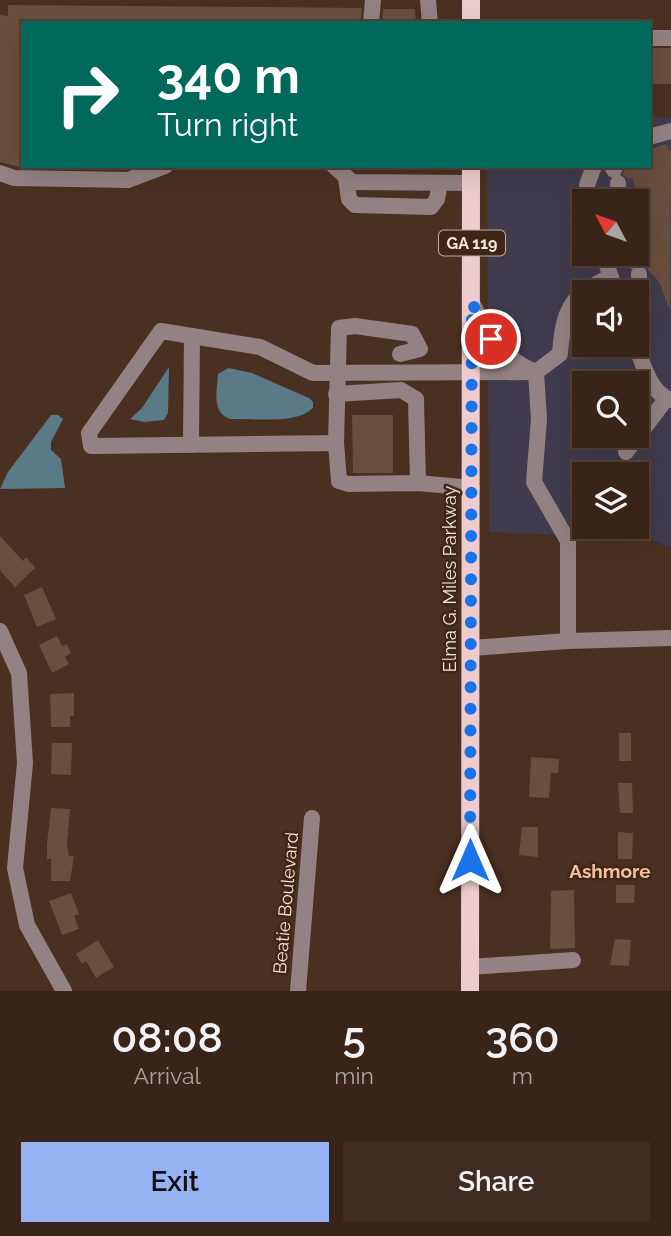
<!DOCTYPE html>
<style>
body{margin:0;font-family:Raleway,sans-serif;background:#3f2c22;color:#f1f3f6;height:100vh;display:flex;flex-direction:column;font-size:26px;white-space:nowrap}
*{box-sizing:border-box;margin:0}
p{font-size:23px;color:#aba4a2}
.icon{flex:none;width:38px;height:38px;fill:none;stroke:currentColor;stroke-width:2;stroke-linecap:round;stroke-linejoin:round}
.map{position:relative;height:991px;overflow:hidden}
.drawer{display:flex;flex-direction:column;background:#382419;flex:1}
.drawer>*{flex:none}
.hud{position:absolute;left:21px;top:21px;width:630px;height:147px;border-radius:0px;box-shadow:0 7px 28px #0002,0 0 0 2px #524138;background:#00695c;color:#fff;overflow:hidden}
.needle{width:46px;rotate:311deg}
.controls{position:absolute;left:572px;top:189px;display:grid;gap:14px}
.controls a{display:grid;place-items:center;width:77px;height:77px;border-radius:0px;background:#382419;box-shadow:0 7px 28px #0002,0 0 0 2px #524138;font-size:35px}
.pin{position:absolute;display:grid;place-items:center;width:60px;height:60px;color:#fff;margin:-30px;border:4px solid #fff;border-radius:50%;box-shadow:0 2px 7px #0007}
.me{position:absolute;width:77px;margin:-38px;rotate:0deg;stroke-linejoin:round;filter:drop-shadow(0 0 5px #0008)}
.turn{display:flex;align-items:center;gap:24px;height:147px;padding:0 21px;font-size:32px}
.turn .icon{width:91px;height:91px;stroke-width:2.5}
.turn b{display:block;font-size:49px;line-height:60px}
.eta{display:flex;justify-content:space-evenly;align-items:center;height:119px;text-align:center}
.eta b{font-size:42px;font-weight:600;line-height:49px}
.cta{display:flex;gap:14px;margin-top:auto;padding:14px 21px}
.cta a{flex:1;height:80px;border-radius:0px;background:#95b2f1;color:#111;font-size:28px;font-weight:600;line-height:80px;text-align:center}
.cta a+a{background:#3f2c22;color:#f1f3f6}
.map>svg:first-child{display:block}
.medical{fill:#403c4d;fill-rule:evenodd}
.water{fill:#5a7a88}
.building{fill:#6a4e3e}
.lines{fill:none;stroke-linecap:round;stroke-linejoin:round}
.minor{stroke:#938283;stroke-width:16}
.major{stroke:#eeccce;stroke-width:18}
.route{stroke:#1a73e8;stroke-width:12;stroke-dasharray:0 21.6}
.labels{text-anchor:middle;stroke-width:5;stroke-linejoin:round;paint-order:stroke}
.shield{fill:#3f2617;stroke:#c0aca2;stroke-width:2}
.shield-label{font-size:16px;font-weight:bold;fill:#f7e6dd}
.street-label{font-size:18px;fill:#f7e6dd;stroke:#3f2617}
.neighbourhood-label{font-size:19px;font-weight:bold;fill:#f8bf9d;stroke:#3f2617}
</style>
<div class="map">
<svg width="671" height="991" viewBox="0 0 671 991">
<rect width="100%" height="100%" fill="#4a3021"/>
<path class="medical" d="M649,117H671V548L650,539L489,532L487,166H649ZM584,201H637V254H584ZM584,292H637V345H584ZM584,383H637V436H584ZM584,474H637V527H584Z"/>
<g class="water">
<path d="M169,367L168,413L164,420L144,422L130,419L142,408Z"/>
<path d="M228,368L252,373L309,398L313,402V408C296,425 252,418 230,419C211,412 217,391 218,374Z"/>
<path d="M51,415H58L63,419L51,442V450L61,459L65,488L0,489L8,472Z"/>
</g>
<g class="building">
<path d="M8,5L362,8L361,23H23V168L0,162V15L8,16Z"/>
<path d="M383,9H415L416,23H382Z"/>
<rect x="649" y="48" width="22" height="36"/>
<path d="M666,144L671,152L670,311L660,283L644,265L646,257L637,221V217L641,215L637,201L639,200L632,178L628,179L623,174L624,166H649V150Z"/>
<path d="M352,415H393V473H353Z"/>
<path d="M0,536L23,561L26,557L35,568L15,587L0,570Z"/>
<path d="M42,587L56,619L37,627L24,595Z"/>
<path d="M57,636L62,646L67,644L71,653L65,657L69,664L52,673L39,645Z"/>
<path d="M74,693V716H70V727H51L50,694Z"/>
<rect x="619" y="733" width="12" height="28"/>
<path d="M52,743H72L71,775L51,774Z"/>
<path d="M531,757L559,759L558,773H551L549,798L529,797Z"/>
<path d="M618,783H632L633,813H620Z"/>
<path d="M51,808L70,809L67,844L69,856H74L70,881H51V859H47V844Z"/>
<path d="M522,827H538V857L519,855Z"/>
<path d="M618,832L633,833L632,859H618Z"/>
<path d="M616,885H635L634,903H616Z"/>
<path d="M574,890L575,948L550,949L551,891Z"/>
<path d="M71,893L79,914L74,916L79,929L62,935L49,901Z"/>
<path d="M615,939L631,940L629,966L610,965Z"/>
<path d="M98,940L114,967L96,978L86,961L82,964L76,954Z"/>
</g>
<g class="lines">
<g class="minor">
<path d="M428,0L430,23"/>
<path d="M371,23L373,0"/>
<path d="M649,38H671"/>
<path d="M649,137L671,131"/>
<path d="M334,166L352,182L472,183"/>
<path d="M612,166L614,170"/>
<path d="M0,173L14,178L128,180L165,166"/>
<path d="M346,178L349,199L355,205L431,207L437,199L440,183"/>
<path d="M618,183L619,201"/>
<path d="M588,201L587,185L594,166"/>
<path d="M603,254L616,292"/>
<path d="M628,254L634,261"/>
<path d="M635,292L639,283V274"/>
<path d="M472,303C487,332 500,356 531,370"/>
<path d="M636,345C642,363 651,394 671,400"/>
<path d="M400,354L420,349L412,334L355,326L339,328L336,443L339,481L348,484L418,483L472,488"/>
<path d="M536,372L539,419L534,482L568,541V641"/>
<path d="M336,394L401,390L416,399L418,483"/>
<path d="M336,443L91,446L89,433L161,331L260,347L313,373L536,372L560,354C563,311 570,294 611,277"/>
<path d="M191,445L192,336"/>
<path d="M626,452L666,399"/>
<path d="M0,631L19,673L25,763L15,868L27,925L64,991"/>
<path d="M471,648L568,641L671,638"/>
<path d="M470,967L573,960"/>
<path d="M298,991L312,818"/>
</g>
<g class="major">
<path d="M471,0V23"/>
<path d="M470,991L471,166"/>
</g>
</g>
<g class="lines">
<path class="route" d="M470,860L472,303L491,339"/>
</g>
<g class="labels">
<rect class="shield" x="439" y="230.5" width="66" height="25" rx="5"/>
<g class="shield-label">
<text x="472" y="249">GA 119</text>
</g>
<g class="street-label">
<text transform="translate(450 579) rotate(-90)" y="6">Elma G. Miles Parkway</text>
<text transform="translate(286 903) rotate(-85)" y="6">Beatie Boulevard</text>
</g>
<g class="neighbourhood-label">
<text x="610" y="878">Ashmore</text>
</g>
</g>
</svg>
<div class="controls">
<a><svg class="needle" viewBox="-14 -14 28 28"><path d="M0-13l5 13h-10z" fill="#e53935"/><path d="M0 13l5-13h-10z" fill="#aba4a2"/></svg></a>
<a><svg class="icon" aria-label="sound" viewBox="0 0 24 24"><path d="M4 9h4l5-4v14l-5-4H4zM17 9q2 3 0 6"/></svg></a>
<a><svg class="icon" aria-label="search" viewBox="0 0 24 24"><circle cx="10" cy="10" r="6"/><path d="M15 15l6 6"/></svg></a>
<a><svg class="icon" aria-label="layers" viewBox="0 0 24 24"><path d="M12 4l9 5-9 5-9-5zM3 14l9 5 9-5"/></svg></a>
</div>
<div class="pin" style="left:491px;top:339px;background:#d93025"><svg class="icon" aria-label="arrive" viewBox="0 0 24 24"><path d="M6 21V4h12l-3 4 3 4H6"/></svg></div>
<svg class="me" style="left:470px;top:860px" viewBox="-20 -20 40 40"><path d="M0-17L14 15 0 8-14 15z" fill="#1a73e8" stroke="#fff" stroke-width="4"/></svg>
<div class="hud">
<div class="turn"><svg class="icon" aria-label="right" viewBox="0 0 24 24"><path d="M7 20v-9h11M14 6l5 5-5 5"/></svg><div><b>340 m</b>Turn right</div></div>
</div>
</div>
<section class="drawer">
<div class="eta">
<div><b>08:08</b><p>Arrival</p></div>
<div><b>5</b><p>min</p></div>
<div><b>360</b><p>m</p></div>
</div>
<div class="cta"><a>Exit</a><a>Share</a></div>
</section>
